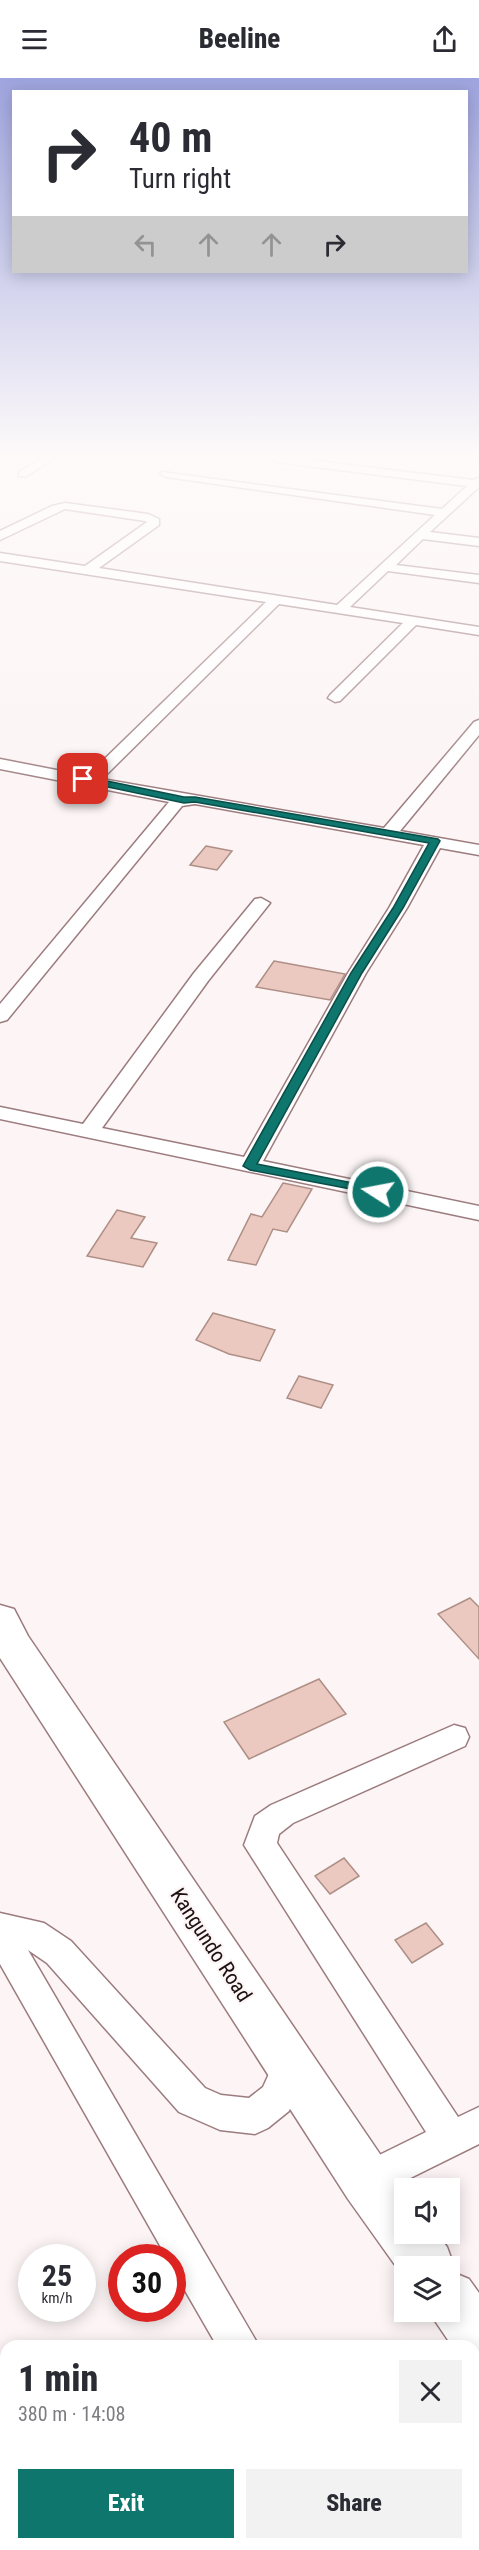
<!DOCTYPE html>
<meta charset="utf-8">
<style>
body{margin:0;font-family:"Roboto Condensed",sans-serif;background:#f2f2f3;color:#2b2b33;height:100vh;display:flex;flex-direction:column;font-size:22px;white-space:nowrap}
*{box-sizing:border-box;margin:0}
p{font-size:20px;color:#7c7c81}
.icon{flex:none;width:33px;height:33px;fill:none;stroke:currentColor;stroke-width:2;stroke-linecap:round;stroke-linejoin:round}
.map{position:relative;flex:1;overflow:hidden}
.sheet{position:absolute;left:0px;top:2262px;width:480px;height:210px;display:flex;flex-direction:column;background:#fff;border-radius:18px 18px 0 0;box-shadow:0 3px 15px #0003}
.sheet>*{flex:none}
.top-card{position:absolute;left:12px;top:12px;width:456px;height:183px;border-radius:0px;box-shadow:0 3px 15px #0003;background:#fff;color:#2b2b33;overflow:hidden}
.buttons{position:absolute;left:394px;top:2100px;display:grid;gap:12px}
.buttons a{display:grid;place-items:center;width:66px;height:66px;border-radius:0px;background:#fff;box-shadow:0 3px 15px #0003;font-size:30px}
.speed{position:absolute;left:18px;top:2166px;display:flex;gap:12px;font-size:30px;font-weight:700;text-align:center}
.speed>*{display:grid;place-content:center;width:78px;height:78px;border-radius:50%;background:#fff;box-shadow:0 3px 15px #0003;line-height:1}
.speed small{font-size:15px;font-weight:400}
.speed .limit{border:9px solid #d22;background:#fff;color:#111}
.pin{position:absolute;display:grid;place-items:center;width:51px;height:51px;color:#fff;margin:-26px;border-radius:12px;box-shadow:0 3px 9px #0006}
.me{position:absolute;width:66px;margin:-33px;rotate:281deg;stroke-linejoin:round;filter:drop-shadow(0 0 4px #0008)}
.turn{display:flex;align-items:center;gap:21px;height:126px;padding:0 18px;font-size:27px}
.turn .icon{width:78px;height:78px;stroke-width:2.5}
.turn b{display:block;font-size:42px;line-height:51px}
.lanes{display:flex;align-items:center;height:57px;padding:0 18px;background:#0003;justify-content:center;gap:30px;direction:ltr}
.lanes .off{opacity:.35}
.round{display:grid;place-items:center;flex:none;width:63px;height:63px;border-radius:0px;background:#f2f2f3}
.summary{display:flex;align-items:center;justify-content:space-between;height:102px;padding:0 18px}
h1{font-size:36px;font-weight:800;line-height:45px}
.primary-button{display:flex;gap:12px;margin-top:auto;padding:12px 18px}
.primary-button a{flex:1;height:69px;border-radius:0px;background:#0f766e;color:#fff;font-size:24px;font-weight:800;line-height:69px;text-align:center}
.primary-button a+a{background:#f2f2f3;color:#2b2b33}
header{display:flex;justify-content:space-between;align-items:center;height:78px;padding:0 18px;background:#fff;font-size:27px;font-weight:800}
.map>svg:first-child{display:block}
.building{fill:#ebc9c0;stroke:#ae8f86;stroke-width:1.5}
.lines{fill:none;stroke-linecap:round;stroke-linejoin:round}
.minor-casing{stroke:#9c7c7e;stroke-width:3}
.trunk-casing{stroke:#9c7c7e;stroke-width:3}
.minor{fill:#fff;fill-rule:evenodd}
.trunk{fill:#fff;fill-rule:evenodd}
.route{fill:#0f766e;stroke:#0a4d48;stroke-width:1.5}
.labels{text-anchor:middle;stroke-width:4.5;stroke-linejoin:round;paint-order:stroke}
.near-street-label{font-size:21px;fill:#1c1011;stroke:#fcf4f5}
</style>
<header><svg class="icon" aria-label="menu" viewBox="0 0 24 24"><path d="M4 6h16M4 12h16M4 18h16"/></svg>Beeline<svg class="icon" aria-label="share" viewBox="0 0 24 24"><path d="M12 15V3M7 8l5-5 5 5M5 13v7h14v-7"/></svg></header>
<div class="map">
<svg width="479" height="2472" viewBox="0 0 479 2472">
<rect width="100%" height="100%" fill="#fcf4f5"/>
<g class="building">
<path d="M206,768L232,773L217,792L190,787Z"/>
<path d="M274,883L345,896L330,922L256,909Z"/>
<path d="M283,1105L312,1111L287,1154L273,1151L256,1187L228,1182L251,1136L262,1139Z"/>
<path d="M117,1132L145,1139L131,1160L157,1165L143,1189L87,1178Z"/>
<path d="M213,1235L275,1252L260,1283L229,1276L196,1262Z"/>
<path d="M299,1298L333,1307L321,1330L287,1320Z"/>
<path d="M470,1520L479,1529V1581L438,1536Z"/>
<path d="M319,1601L346,1636L249,1681L224,1644Z"/>
<path d="M344,1780L359,1798L330,1816L315,1798Z"/>
<path d="M426,1845L443,1866L412,1885L395,1862Z"/>
</g>
<g class="lines">
<defs>
<g id="minor">
<path d="M41,381H53L27,398H19V394Z"/>
<path d="M271,381H300L473,402L479,400V409L430,454L479,460V468L423,461L396,487L479,497V505L388,493L350,529L479,549V557L416,547L340,623L335,624L328,620L330,617L403,545L279,526L102,701L384,750L474,644L479,642V657L400,753L479,767V777L440,770L407,830L366,895L263,1083L479,1128V1142L0,1041V1029L83,1046L194,895L255,821L261,820L270,825L208,903L102,1050L244,1079L348,895L389,830L424,767L195,726L182,728L7,942L0,944V926L169,724L0,691V681L87,698L266,524L0,483V475L85,488L147,444L145,443L65,431L0,462V453L52,428L65,425L148,436L159,441V447L99,490L337,527L435,437L166,399L160,396L162,394L442,431L467,408L276,384Z"/>
<path d="M454,1647L465,1650L469,1659L465,1668L293,1745L279,1756L277,1765L458,2039L479,2029V2066L366,2122L353,2116L347,2103L353,2090L426,2054L244,1767L255,1738L271,1727Z"/>
<path d="M0,1835L44,1845L71,1863L205,2010L221,2017L249,2020L263,2009L278,1976L291,1971L304,1976L309,1988L289,2033L268,2050L255,2056L220,2052L179,2034L47,1885L28,1872L259,2268H217L172,2190V2180H167L0,1886Z"/>
<path d="M333,2466H376L378,2472H335Z"/>
</g>
<path id="trunk" d="M0,1527L14,1531L28,1558L405,2113V2156H437L447,2169L454,2188L452,2194L469,2201L479,2215V2287L474,2285V2268H452L429,2234H450V2188H405V2201L348,2121L0,1580Z"/>
</defs>
<use href="#minor" class="minor-casing"/>
<use href="#trunk" class="trunk-casing"/>
<use href="#minor" class="minor"/>
<use href="#trunk" class="trunk"/>
</g>
<linearGradient id="sky" x2="0" y2="1"><stop stop-color="#9ea4de"/><stop offset="0.52" stop-color="#fefafa"/><stop offset="1" stop-color="#fefafa" stop-opacity="0"/></linearGradient>
<rect width="479" height="727" fill="url(#sky)"/>
<path class="route" d="M83,698L184,719H195L438,761L440,763L403,830L362,895L257,1086L378,1110L383,1111V1117L250,1092L243,1088L351,895L393,830L429,765L195,724L184,725L79,703V699Z"/>
<g class="labels">
<g class="near-street-label">
<text transform="translate(211 1867) rotate(57)" y="7">Kangundo Road</text>
</g>
</g>
</svg>
<div class="buttons">
<a><svg class="icon" aria-label="sound" viewBox="0 0 24 24"><path d="M4 9h4l5-4v14l-5-4H4zM17 9q2 3 0 6"/></svg></a>
<a><svg class="icon" aria-label="layers" viewBox="0 0 24 24"><path d="M12 4l9 5-9 5-9-5zM3 14l9 5 9-5"/></svg></a>
</div>
<div class="speed"><div>25<small>km/h</small></div><div class="limit">30</div></div>
<div class="pin" style="left:83px;top:701px;background:#d93025"><svg class="icon" aria-label="arrive" viewBox="0 0 24 24"><path d="M6 21V4h12l-3 4 3 4H6"/></svg></div>
<svg class="me" style="left:378px;top:1114px" viewBox="-20 -20 40 40"><circle r="17" fill="#0f766e" stroke="#fff" stroke-width="3"/><path d="M0-11L8 9 0 5-8 9z" fill="#fff"/></svg>
<div class="top-card">
<div class="turn"><svg class="icon" aria-label="right" viewBox="0 0 24 24"><path d="M7 20v-9h11M14 6l5 5-5 5"/></svg><div><b>40 m</b>Turn right</div></div>
<div class="lanes"><svg class="icon off" aria-label="left" viewBox="0 0 24 24"><path d="M17 20v-9H6M10 6l-5 5 5 5"/></svg><svg class="icon off" aria-label="ahead" viewBox="0 0 24 24"><path d="M12 20V5M6 11l6-6 6 6"/></svg><svg class="icon off" aria-label="ahead" viewBox="0 0 24 24"><path d="M12 20V5M6 11l6-6 6 6"/></svg><svg class="icon" aria-label="right" viewBox="0 0 24 24"><path d="M7 20v-9h11M14 6l5 5-5 5"/></svg></div>
</div>
<section class="sheet">
<div class="summary"><div><h1>1 min</h1><p>380 m · 14:08</p></div><a class="round"><svg class="icon" aria-label="close" viewBox="0 0 24 24"><path d="M6 6l12 12M18 6L6 18"/></svg></a></div>
<div class="primary-button"><a>Exit</a><a>Share</a></div>
</section>
</div>
